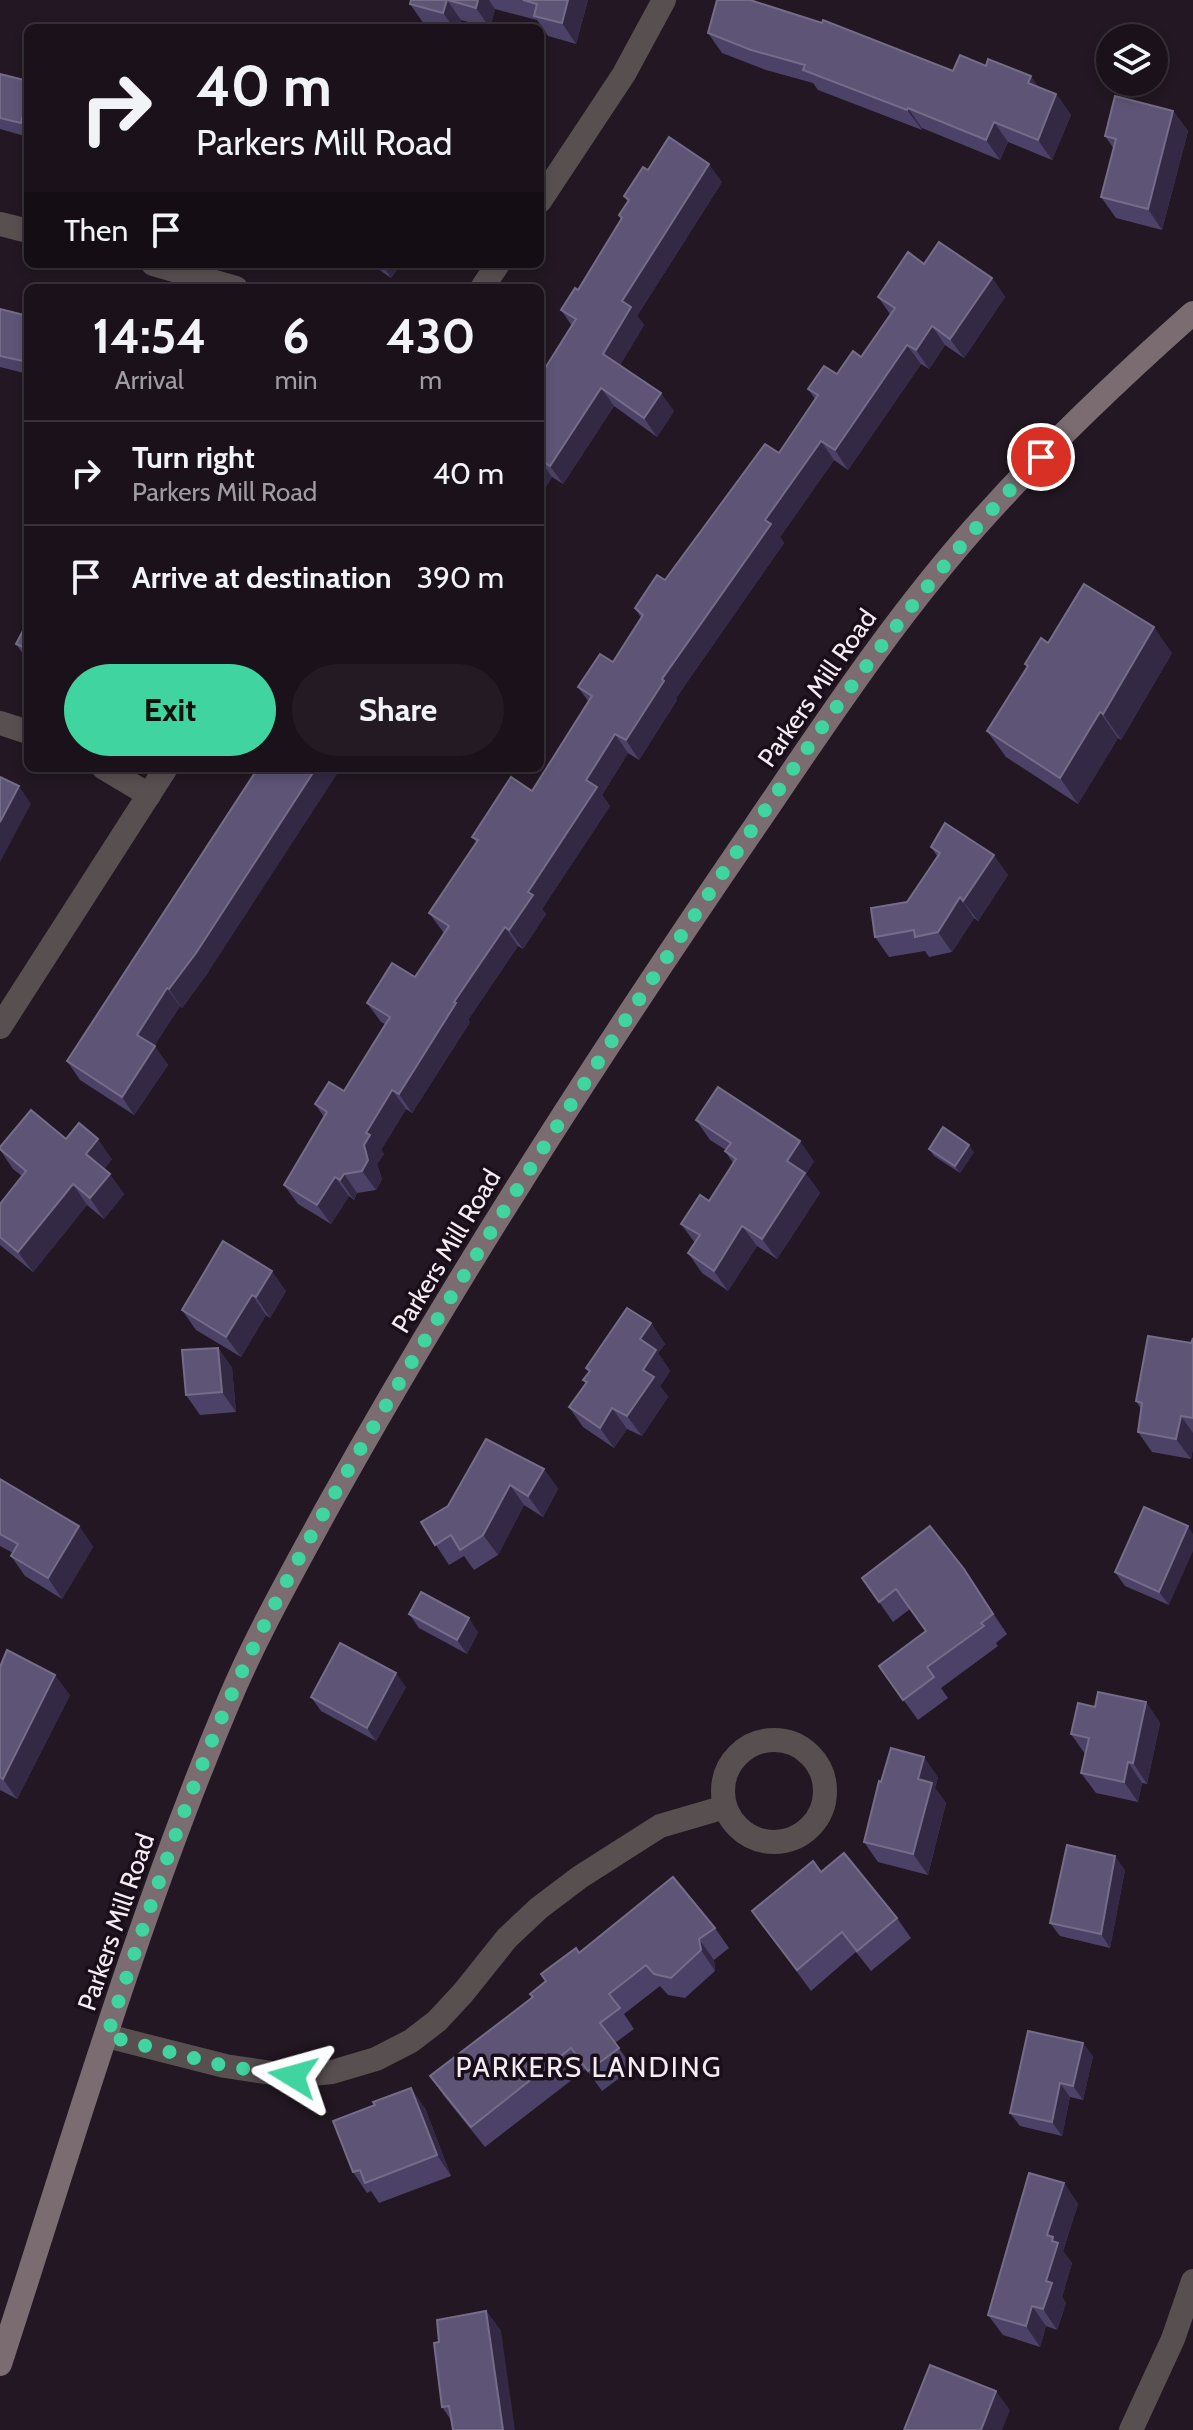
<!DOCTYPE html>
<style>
body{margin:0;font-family:Cabin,sans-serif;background:#231a23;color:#f1f3f6;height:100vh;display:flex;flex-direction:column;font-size:30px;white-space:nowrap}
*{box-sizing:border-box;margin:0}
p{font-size:26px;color:#9f9da2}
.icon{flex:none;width:44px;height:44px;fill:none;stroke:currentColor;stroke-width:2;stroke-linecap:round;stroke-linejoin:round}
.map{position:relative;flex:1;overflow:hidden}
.drawer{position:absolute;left:24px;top:284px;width:520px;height:488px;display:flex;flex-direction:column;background:#1a111a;border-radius:12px;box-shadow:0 4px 12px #0003,0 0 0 2px #383139}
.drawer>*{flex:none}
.guide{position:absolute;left:24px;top:24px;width:520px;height:244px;border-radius:12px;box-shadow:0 4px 12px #0003,0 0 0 2px #383139;background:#1a111a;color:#f1f3f6;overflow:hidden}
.buttons{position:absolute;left:1096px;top:24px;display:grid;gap:16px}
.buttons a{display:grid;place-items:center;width:72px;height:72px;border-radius:50%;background:#1a111a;box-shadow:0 4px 12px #0003,0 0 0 2px #383139;font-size:40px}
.pin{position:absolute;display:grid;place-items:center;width:68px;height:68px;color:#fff;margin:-34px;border:4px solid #fff;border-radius:50%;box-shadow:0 2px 8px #0007}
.me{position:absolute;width:88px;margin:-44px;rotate:278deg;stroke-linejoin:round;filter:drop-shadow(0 0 6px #0008)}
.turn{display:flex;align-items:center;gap:28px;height:168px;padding:0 40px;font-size:36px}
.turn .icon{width:104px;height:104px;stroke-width:2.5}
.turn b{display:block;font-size:56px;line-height:68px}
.then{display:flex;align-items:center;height:76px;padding:0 40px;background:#0003;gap:16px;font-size:30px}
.eta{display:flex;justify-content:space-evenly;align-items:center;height:136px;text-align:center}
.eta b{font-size:48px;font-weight:800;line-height:56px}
.button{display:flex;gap:16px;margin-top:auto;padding:16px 40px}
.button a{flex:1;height:92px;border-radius:48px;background:#40d4a1;color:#111;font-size:32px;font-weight:800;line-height:92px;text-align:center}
.button a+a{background:#231a23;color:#f1f3f6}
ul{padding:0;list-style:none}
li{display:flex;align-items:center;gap:24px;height:104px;padding:0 40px;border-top:2px solid #383139}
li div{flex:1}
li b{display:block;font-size:30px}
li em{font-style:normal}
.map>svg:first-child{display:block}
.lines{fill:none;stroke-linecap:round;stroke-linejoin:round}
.street{stroke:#584f51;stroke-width:24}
.secondary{stroke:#7a6c70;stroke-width:24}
.wall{fill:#4c4267}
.shaded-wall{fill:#332945}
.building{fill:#5e5476;stroke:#756c89;stroke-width:2}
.route{stroke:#40d4a1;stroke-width:14;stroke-dasharray:0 25.2}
.labels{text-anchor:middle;stroke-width:7;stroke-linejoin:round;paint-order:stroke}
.street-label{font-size:26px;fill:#f4ebf3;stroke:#190e19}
.neighbourhood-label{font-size:28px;letter-spacing:2px;fill:#f4ebf3;stroke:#190e19}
</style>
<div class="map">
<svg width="1193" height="2430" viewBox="0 0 1193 2430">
<rect width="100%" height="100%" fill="#221722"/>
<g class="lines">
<g class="street">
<path d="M540,201L624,74L664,0"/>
<path d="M0,224L28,231"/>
<path d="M153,264L236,288"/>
<path d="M482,288L498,264"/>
<path d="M0,723L28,732"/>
<path d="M104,768L149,795"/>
<path d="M0,1027L166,768"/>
<circle cx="774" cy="1791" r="51"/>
<path d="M107,2036L225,2066L293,2076L332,2072L376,2059L411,2041L437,2021L463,1993L507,1938L539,1908L580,1877L660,1826L725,1807"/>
<path d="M1131,2430L1173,2339L1193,2281"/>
</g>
<path class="secondary" d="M0,2364C72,2143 137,1918 228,1703C256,1636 292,1573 326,1510C387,1400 451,1293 517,1188C594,1065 674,945 756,825C828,719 899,611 986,515C1050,444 1121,377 1193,313"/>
</g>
<g class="wall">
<path d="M411,0H588L576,44L548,36L537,20L495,9L490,28L461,20L459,28H439L424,24L410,4Z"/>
<path d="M708,33L953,71L1038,87L1056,94L1071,115L1052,160L1008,142L1000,160L922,128V130L818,90L813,83L766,70L722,53Z"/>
<path d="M0,74L28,81V137L0,129Z"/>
<path d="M1173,111L1188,131L1162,230L1116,218L1101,197L1114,149L1105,136Z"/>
<path d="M648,170L722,182L637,316L644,325L620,365L674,411L657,437L614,406L563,484L552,477L540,496V372L542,373L572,326L561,310L578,290L621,219L619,215L628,202L624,196Z"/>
<path d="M371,264H401L391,278Z"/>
<path d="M924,264L992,278L1005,297L964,358L945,345L929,369L921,364L848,470L834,460L780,537L784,543L676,698L677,700L639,760L628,753L602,795L610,806L542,909L546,914L523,949L518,946L468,1020L470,1022L412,1113L406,1109L381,1150L384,1154L377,1164L382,1179L376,1190L357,1193L354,1200L349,1196L331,1224L298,1204L284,1185L324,1117L315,1104L344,1091L385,1024L381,1022L367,1003L415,977L444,933L429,913L477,843L472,837L532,791L588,701L578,687L613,662L641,618L635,608L665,580L779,453L815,399L808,389L837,374L861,357L890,314L878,297Z"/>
<path d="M0,309L28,316V374L0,367Z"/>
<path d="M28,621V661L16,644Z"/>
<path d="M1048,643L1172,653L1121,740L1118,738L1078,804L1006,757L987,731L1027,667L1025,664Z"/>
<path d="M258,768L209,971L182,1008L180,1006L154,1046L168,1065L134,1115L80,1080L67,1061Z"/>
<path d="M931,847L1008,875L978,921L974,918L952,952L929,957L925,951L889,957L875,937L907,902L937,856Z"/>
<path d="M696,1120L814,1161L806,1174L820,1193L777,1259L757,1246L728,1291L702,1273L688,1253L695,1243L681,1224L709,1201L733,1163L725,1151L726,1150L710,1140Z"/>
<path d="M66,1139L112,1159L104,1169L124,1194L104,1219L87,1205L33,1272L0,1245V1204L22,1176L13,1169L0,1150Z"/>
<path d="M929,1149L974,1152L960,1173L934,1156Z"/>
<path d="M223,1241L286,1291L270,1318L266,1315L241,1357L196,1330L182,1310Z"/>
<path d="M651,1323L665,1344L658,1353L670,1371L660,1386L668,1397L642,1436L627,1429L614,1448L583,1427L569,1407L586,1384L583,1380L589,1372L586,1368Z"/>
<path d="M1193,1338V1448L1191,1459L1152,1452L1138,1432L1141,1409L1136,1401L1191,1343Z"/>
<path d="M218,1348L232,1368L236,1412L200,1415L186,1395Z"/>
<path d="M544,1469L558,1489L543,1517L524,1505L498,1555L474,1570L464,1556L449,1565L421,1522Z"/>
<path d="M0,1479L79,1526L93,1547L62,1599L25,1576L11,1556L13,1553L0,1546Z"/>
<path d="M1144,1507L1169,1605L1125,1586L1115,1572Z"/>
<path d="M964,1569L1007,1634L996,1643L998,1646L941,1688L948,1698L918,1720L879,1666L926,1631L910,1609L893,1622L862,1578Z"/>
<path d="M409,1614L478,1632L467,1654L419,1628Z"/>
<path d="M0,1667L70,1695L17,1799L0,1790Z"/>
<path d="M406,1687L376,1741L321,1711L311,1697Z"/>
<path d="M1146,1702L1160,1723L1147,1784L1142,1783L1138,1802L1096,1793L1081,1773L1085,1754L1071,1734L1095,1707Z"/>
<path d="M938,1777L935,1788L946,1803L928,1875L878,1862L864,1842L881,1782Z"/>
<path d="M1125,1870L1110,1948L1060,1936L1050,1923Z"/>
<path d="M821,1872L897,1918L911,1938L871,1971L856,1952L811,1991L752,1911Z"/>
<path d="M715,1928L729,1948L714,1960L715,1971L685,1998L668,1995L660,1986L624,2014L634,2029L615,2043L633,2068L602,2091L586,2069L485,2147L444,2096L430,2076L533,1997L546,1981L579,1953Z"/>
<path d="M1093,2056L1083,2100L1070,2097L1062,2136L1020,2126L1010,2113Z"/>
<path d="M425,2108L451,2176L379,2203L371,2191L367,2193L353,2172Z"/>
<path d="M1064,2183L1078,2204L1063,2251L1072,2263L1062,2297L1066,2303L1057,2330L1046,2326L1040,2347L1003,2335L988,2315Z"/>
<path d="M486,2311L501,2331L451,2420L442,2407L439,2342Z"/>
</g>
<g class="shaded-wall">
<path d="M447,0L461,20L459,28H454L443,13Z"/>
<path d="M478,0H489L495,9L490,28L476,8Z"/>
<path d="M568,0H588L576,44L562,23Z"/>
<path d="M1031,76L1045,97L1028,83Z"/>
<path d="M1056,94L1071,115L1052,160L1038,140Z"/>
<path d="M28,97V133L21,123Z"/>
<path d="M908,108L922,128V130L907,110Z"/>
<path d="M1173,111L1188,131L1162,230L1148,209Z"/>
<path d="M994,122L1008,142L1000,160L986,140Z"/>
<path d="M709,164L722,182L637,316L644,325L616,372L603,354L622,301Z"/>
<path d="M382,264H401L391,278Z"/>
<path d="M992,278L1005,297L964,358L950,339Z"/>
<path d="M932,326L945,345L929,369L916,350Z"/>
<path d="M907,345L921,364L848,470L835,450Z"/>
<path d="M601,388L614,406L563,484L550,466Z"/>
<path d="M661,393L674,411L657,437L644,418Z"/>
<path d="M821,441L834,460L780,537L784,543L676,698L677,700L639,760L626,740L662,679L765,520Z"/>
<path d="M540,460L552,477L540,496Z"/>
<path d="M1154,627L1172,653L1121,740L1103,714Z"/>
<path d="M1100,712L1118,738L1078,804L1060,778Z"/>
<path d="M615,734L628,753L602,795L610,806L542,909L546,914L523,949L509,930L586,780Z"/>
<path d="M316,768H341L209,971L182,1008L169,989Z"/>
<path d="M19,786L31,804L0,862V822Z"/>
<path d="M994,855L1008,875L978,921L963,901Z"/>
<path d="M960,897L974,918L952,952L938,932Z"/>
<path d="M505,927L518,946L468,1020L470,1022L412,1113L399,1094L454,1002Z"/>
<path d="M167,988L180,1006L150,1053L137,1035Z"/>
<path d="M155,1046L168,1065L134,1115L122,1097Z"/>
<path d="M392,1090L406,1109L381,1150L384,1154L377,1164L382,1179L376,1190L362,1171L366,1133Z"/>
<path d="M98,1139L112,1159L100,1174L86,1154Z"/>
<path d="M800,1141L814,1161L806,1174L820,1193L777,1259L762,1239L787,1161Z"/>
<path d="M969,1145L974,1152L960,1173L955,1166Z"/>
<path d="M110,1174L124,1194L104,1219L90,1198Z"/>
<path d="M344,1174L357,1193L354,1200L340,1180Z"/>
<path d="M335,1177L349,1196L331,1224L317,1205Z"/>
<path d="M73,1184L87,1205L33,1272L18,1252Z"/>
<path d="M742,1226L757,1246L728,1291L714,1271Z"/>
<path d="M272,1271L286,1291L270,1318L256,1297Z"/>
<path d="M252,1295L266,1315L241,1357L226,1337Z"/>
<path d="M651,1323L665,1344L658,1353L670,1371L660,1386L668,1397L642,1436L627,1416L643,1370L640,1339Z"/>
<path d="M218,1348L232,1368L236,1412L222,1392Z"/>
<path d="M612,1408L627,1429L614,1448L600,1428Z"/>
<path d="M1181,1416L1193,1433V1448L1191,1459L1176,1439Z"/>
<path d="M544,1469L558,1489L543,1517L528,1496Z"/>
<path d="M510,1485L524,1505L498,1555L483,1535Z"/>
<path d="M79,1526L93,1547L62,1599L48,1578Z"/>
<path d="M1188,1526L1193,1534V1551L1169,1605L1159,1592Z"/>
<path d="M964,1569L978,1589L1007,1634L993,1614Z"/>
<path d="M469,1618L478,1632L467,1654L457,1640Z"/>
<path d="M396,1673L406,1687L376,1741L367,1728Z"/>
<path d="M55,1675L70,1695L17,1799L3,1779Z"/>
<path d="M1146,1702L1160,1723L1147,1784L1133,1763Z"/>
<path d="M924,1757L938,1777L935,1788L946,1803L928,1875L913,1854L918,1779Z"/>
<path d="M1128,1762L1142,1783L1138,1802L1124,1782Z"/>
<path d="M1115,1856L1125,1870L1110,1948L1101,1934Z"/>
<path d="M699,1939L714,1960L715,1971L701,1950Z"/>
<path d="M1083,2043L1093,2056L1083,2100L1073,2086Z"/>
<path d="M1060,2083L1070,2097L1062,2136L1052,2122Z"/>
<path d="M411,2088L425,2108L451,2176L437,2155Z"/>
<path d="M1064,2183L1078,2204L1063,2251L1072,2263L1062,2297L1066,2303L1057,2330L1043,2309L1046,2281L1047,2235Z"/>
<path d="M1032,2306L1046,2326L1040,2347L1026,2326Z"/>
<path d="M486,2311L501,2331L515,2430H503Z"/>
<path d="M996,2391L1010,2410L1002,2430H981Z"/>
</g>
<g class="building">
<path d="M411,0H447L443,13L410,4Z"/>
<path d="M448,0H478L476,8Z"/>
<path d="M523,0H568L562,23L534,16L537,4Z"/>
<path d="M717,0H750L822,23L823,20L953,71L960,55L986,66L988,59L1031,76L1028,83L1056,94L1038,140L994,122L986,140L908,108L907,110L803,70L805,65L751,50L708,33Z"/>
<path d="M0,74L28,81V97L21,123L0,118Z"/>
<path d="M1115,96L1173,111L1148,209L1101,197L1116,139L1105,136Z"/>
<path d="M669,137L709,164L622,301L631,307L603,354L661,393L644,418L601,388L550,466L540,459V372L542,373L576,319L561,310L575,288L578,290L622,218L619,215L629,200L624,196L643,167L648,170Z"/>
<path d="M939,242L992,278L950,339L932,326L916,350L907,345L835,450L821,441L765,520L771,524L662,679L664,681L626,740L615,734L586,780L597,787L528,892L533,895L509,930L505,927L454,1002L456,1003L399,1094L392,1090L366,1133L370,1135L364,1145L368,1160L362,1171L344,1174L340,1180L335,1177L317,1205L284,1185L327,1112L315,1104L329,1082L344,1091L390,1017L367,1003L392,963L415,977L449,926L429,913L478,840L472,837L511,777L532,791L592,696L578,687L600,654L613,662L643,615L635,608L657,575L665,580L765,444L779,453L818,395L808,389L824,366L837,374L853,351L861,357L895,308L878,297L908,252L924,264Z"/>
<path d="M0,309L28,316V362L0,356Z"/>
<path d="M1084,584L1154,627L1103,714L1100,712L1060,778L987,731L1028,666L1025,664L1041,638L1048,643Z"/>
<path d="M28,621V649L16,644Z"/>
<path d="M258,768H316L196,953L169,989L167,988L137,1035L155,1046L122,1097L67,1061Z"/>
<path d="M0,777L19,786L0,822Z"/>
<path d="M945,823L994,855L963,901L960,897L938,932L915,937L914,930L875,937L871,908L907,902L940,853L931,847Z"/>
<path d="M718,1087L800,1141L787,1161L805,1173L762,1239L742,1226L714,1271L688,1253L700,1235L681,1224L700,1195L709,1201L736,1159L725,1151L731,1143L696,1120Z"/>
<path d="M31,1110L66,1139L79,1123L98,1139L86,1154L110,1174L90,1198L73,1184L18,1252L0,1237V1204L26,1171L0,1149V1147Z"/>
<path d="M943,1127L969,1145L955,1166L929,1149Z"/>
<path d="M223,1241L272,1271L256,1297L252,1295L226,1337L182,1310Z"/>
<path d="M627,1308L651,1323L640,1339L656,1350L643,1370L654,1377L627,1416L612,1408L600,1428L569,1407L587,1382L583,1380L590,1371L586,1368Z"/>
<path d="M1148,1336L1191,1343L1193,1338V1418L1181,1416L1176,1439L1138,1432L1142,1403L1136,1401Z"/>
<path d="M218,1348L222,1392L186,1395L182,1350Z"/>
<path d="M486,1439L544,1469L528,1496L510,1485L483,1535L460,1550L451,1535L435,1545L421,1522L448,1506Z"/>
<path d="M0,1479L79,1526L48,1578L11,1556L18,1544L0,1534Z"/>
<path d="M1144,1507L1188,1526L1159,1592L1115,1572Z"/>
<path d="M930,1526L964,1569L993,1614L981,1623L984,1626L927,1667L934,1677L903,1700L879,1666L926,1631L896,1589L879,1602L862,1578Z"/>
<path d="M421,1592L469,1618L457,1640L409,1614Z"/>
<path d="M340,1643L396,1673L367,1728L311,1697Z"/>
<path d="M7,1650L55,1675L3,1779L0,1777V1667Z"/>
<path d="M1098,1692L1146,1702L1133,1763L1128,1762L1124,1782L1081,1773L1089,1738L1071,1734L1078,1703L1095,1707Z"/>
<path d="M891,1748L924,1757L918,1779L932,1783L913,1854L864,1842L879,1781L881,1782Z"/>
<path d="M1067,1845L1115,1856L1101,1934L1050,1923Z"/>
<path d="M844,1853L897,1918L857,1951L842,1932L797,1970L752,1911L813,1861L821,1872Z"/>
<path d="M673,1877L715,1928L699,1939L701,1950L671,1978L654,1974L646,1965L609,1994L620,2008L600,2023L619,2048L588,2071L571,2048L471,2127L430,2076L533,1997L530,1994L546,1981L541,1974L576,1948L579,1953Z"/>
<path d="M1028,2031L1083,2043L1073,2086L1060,2083L1052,2122L1010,2113Z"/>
<path d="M411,2088L437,2155L365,2183L360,2170L353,2172L333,2121L375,2105L373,2102Z"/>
<path d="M1029,2173L1064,2183L1047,2235L1053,2237L1052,2241L1058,2243L1046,2281L1052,2283L1043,2309L1032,2306L1026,2326L988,2315Z"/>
<path d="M486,2311L503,2430H453L449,2406L442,2407L434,2343L439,2342L437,2320Z"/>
<path d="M930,2365L996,2391L981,2430H904Z"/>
</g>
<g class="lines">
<path class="route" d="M293,2076L225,2066L107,2036C145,1922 182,1807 231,1696C281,1583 344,1476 407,1370C491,1229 578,1091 669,954C784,781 897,606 1041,457"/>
</g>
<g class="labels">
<g class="street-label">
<text transform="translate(817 688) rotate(-55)" y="9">Parkers Mill Road</text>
<text transform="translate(446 1251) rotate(-59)" y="9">Parkers Mill Road</text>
<text transform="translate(116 1922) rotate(-71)" y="9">Parkers Mill Road</text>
</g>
<g class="neighbourhood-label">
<text x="589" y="2077">PARKERS LANDING</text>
</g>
</g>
</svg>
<div class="buttons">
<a><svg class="icon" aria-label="layers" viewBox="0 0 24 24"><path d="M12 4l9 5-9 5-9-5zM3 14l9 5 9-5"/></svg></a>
</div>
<div class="pin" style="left:1041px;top:457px;background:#d93025"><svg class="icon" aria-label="arrive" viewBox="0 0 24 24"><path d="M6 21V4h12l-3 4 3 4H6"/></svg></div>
<svg class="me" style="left:293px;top:2076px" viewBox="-20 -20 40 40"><path d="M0-17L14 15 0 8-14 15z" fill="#40d4a1" stroke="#fff" stroke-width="4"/></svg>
<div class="guide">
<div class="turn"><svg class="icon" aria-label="right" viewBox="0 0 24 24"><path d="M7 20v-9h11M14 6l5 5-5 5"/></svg><div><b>40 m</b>Parkers Mill Road</div></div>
<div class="then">Then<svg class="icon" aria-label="arrive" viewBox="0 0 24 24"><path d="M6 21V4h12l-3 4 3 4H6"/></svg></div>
</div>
<section class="drawer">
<div class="eta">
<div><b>14:54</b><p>Arrival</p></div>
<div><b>6</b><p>min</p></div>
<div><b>430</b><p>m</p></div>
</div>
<ul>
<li><svg class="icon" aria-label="right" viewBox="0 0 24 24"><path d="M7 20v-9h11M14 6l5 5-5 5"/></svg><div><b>Turn right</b><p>Parkers Mill Road</p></div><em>40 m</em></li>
<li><svg class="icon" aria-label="arrive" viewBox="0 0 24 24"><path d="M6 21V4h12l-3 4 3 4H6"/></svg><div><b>Arrive at destination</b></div><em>390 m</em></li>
</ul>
<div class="button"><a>Exit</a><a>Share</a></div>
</section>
</div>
